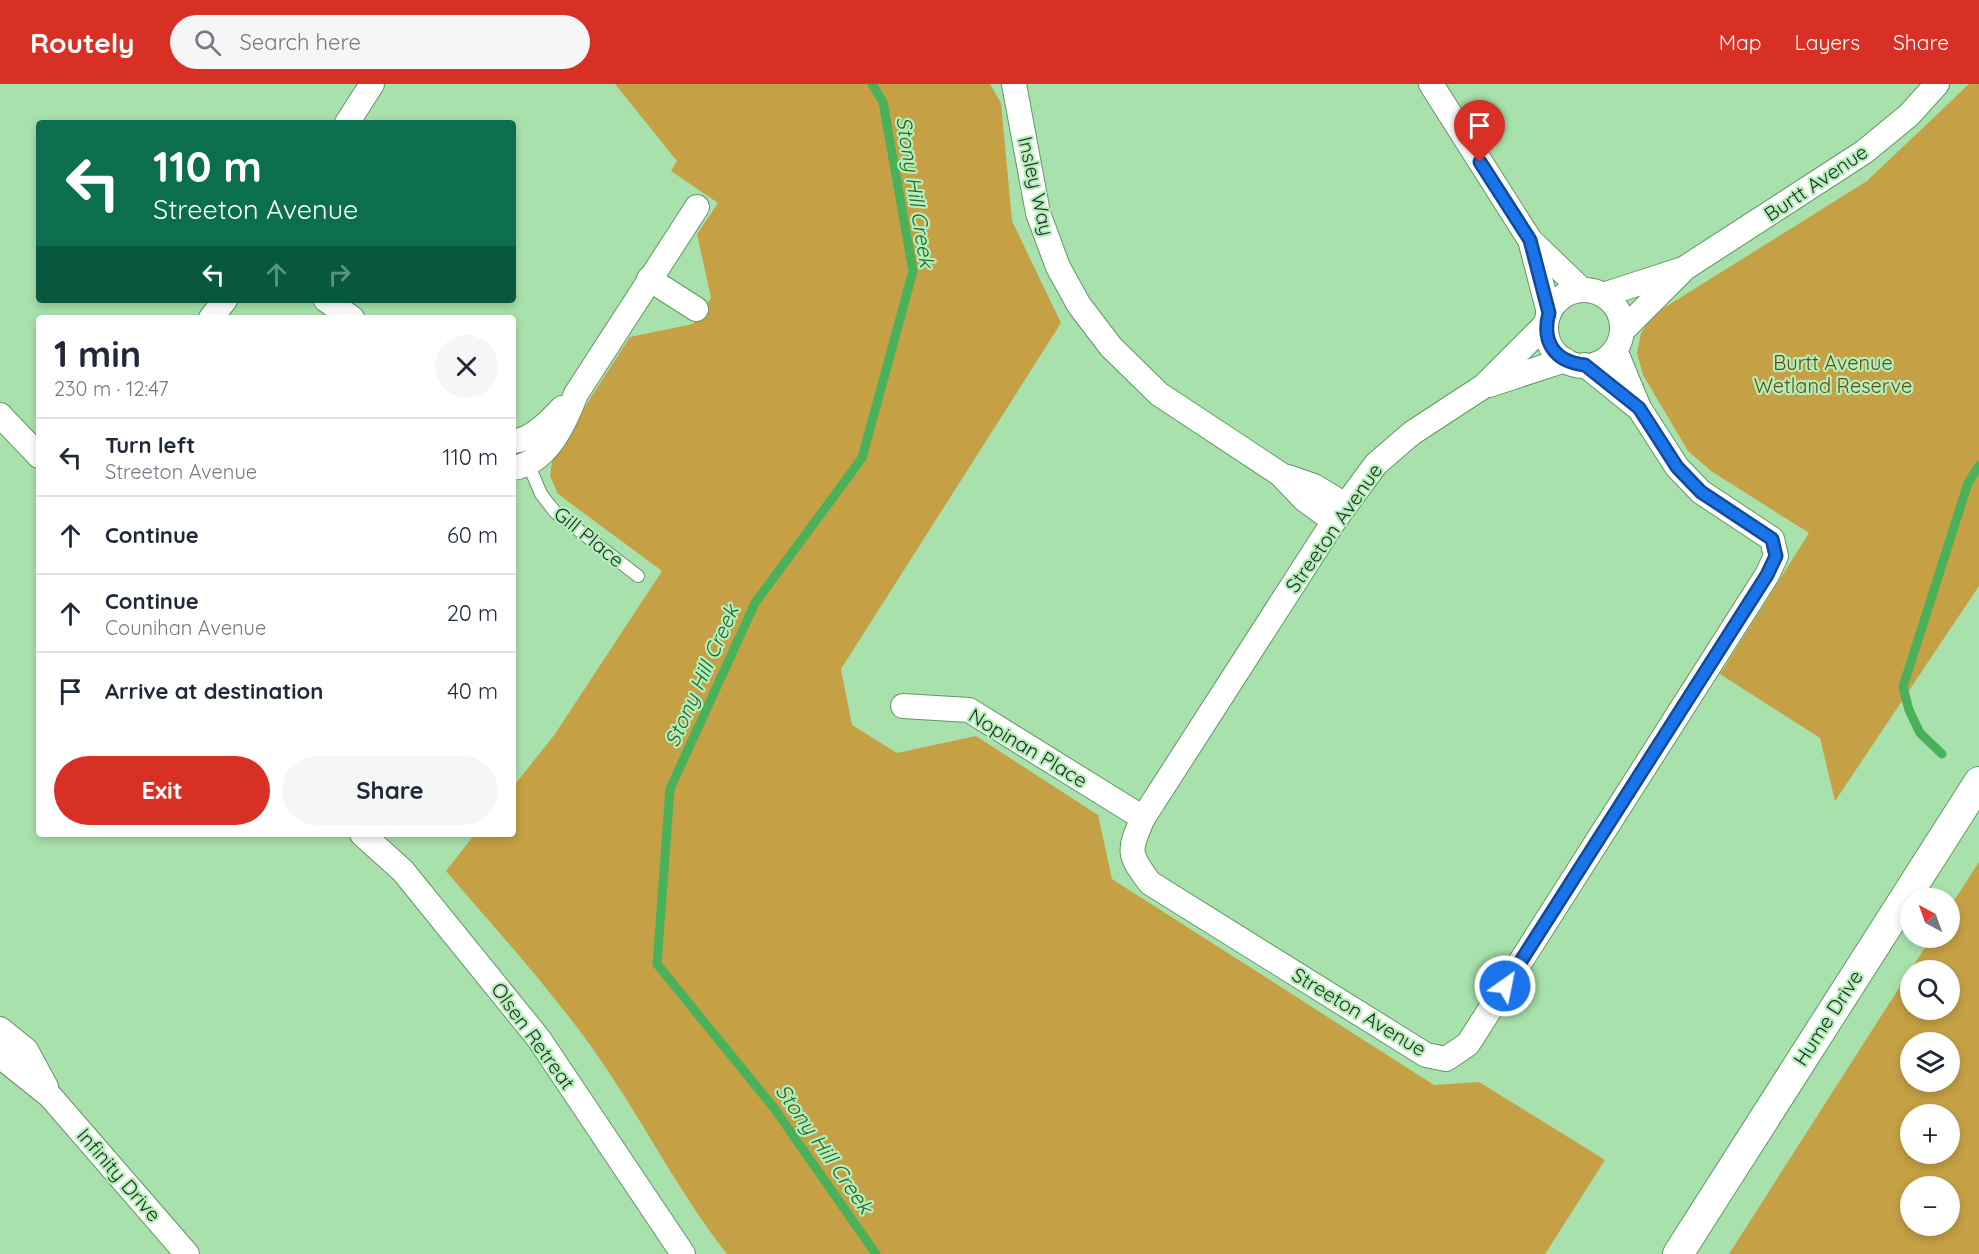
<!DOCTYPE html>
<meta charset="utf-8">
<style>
body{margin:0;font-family:Quicksand,sans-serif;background:#f6f6f7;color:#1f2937;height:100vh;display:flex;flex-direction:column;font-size:22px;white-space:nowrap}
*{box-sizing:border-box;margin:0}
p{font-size:20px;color:#747a83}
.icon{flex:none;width:33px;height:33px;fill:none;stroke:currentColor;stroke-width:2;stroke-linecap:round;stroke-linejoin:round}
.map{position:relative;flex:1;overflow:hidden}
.drawer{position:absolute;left:36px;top:231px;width:480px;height:522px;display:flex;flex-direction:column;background:#fff;border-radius:6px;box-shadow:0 3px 9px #0003}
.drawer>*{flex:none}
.banner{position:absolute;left:36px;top:36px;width:480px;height:183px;border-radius:6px;box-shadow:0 3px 9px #0003;background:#0b6e4f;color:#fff;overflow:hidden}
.needle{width:39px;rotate:319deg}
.tools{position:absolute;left:1900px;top:804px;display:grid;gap:12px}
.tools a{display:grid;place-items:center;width:60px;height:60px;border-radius:50%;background:#fff;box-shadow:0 3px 9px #0003;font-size:30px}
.pin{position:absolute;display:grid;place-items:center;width:51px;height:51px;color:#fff;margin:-62px -26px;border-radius:50% 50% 50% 0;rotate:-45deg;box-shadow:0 0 6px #0007}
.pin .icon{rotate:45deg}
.me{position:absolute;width:66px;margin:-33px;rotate:33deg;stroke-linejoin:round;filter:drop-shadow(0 0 4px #0008)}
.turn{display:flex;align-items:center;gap:21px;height:126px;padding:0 18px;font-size:27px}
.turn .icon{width:78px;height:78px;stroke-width:2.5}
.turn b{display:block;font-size:42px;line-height:51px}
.lanes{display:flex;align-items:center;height:57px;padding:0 18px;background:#0003;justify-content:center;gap:30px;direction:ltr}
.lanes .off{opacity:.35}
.round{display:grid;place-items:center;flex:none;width:63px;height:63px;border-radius:32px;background:#f6f6f7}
.headline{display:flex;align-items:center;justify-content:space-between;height:102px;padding:0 18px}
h1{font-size:36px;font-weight:700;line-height:45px}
.primary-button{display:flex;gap:12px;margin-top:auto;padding:12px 18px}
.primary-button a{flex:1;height:69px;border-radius:36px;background:#d93025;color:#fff;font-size:24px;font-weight:700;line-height:69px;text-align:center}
.primary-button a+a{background:#f6f6f7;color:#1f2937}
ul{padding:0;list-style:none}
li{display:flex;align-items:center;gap:18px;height:78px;padding:0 18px;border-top:2px solid #e0e1e3}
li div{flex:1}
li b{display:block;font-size:22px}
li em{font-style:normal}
header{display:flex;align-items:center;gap:36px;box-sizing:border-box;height:84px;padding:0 30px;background:#d93025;color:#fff}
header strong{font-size:28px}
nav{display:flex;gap:33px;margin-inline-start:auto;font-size:21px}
.search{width:420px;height:54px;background:#f6f6f7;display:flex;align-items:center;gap:15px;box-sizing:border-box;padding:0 21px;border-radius:33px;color:#747a83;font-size:22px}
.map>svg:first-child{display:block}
.green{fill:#c5a044;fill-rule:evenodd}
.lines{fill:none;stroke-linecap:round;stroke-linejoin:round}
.stream{stroke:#49b15a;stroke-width:9}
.service-casing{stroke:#619766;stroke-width:14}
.minor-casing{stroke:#619766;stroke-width:26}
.tertiary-casing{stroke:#619766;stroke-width:32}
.service{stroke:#fff;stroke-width:12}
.minor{stroke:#fff;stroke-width:24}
.tertiary{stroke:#fff;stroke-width:30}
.route-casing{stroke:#114b97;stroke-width:15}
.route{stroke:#1a73e8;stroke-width:10}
.labels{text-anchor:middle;stroke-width:4.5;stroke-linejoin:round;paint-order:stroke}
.street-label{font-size:20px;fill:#1a311d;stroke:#b5eeb9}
.park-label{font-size:20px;fill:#624d18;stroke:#b5eeb9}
.water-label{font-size:21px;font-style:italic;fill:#22672e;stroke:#b5eeb9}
</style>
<header>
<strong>Routely</strong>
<div class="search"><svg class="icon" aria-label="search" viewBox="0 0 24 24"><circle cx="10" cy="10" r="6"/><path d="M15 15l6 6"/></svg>Search here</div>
<nav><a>Map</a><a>Layers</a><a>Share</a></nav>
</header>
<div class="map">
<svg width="1979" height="1170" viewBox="0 0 1979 1170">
<rect width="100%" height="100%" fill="#a8e1ac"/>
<g class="green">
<path d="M615,0H990L1001,19L1012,137L1061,239L841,585L852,641L897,669L976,652L1098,731L1112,795L1434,1001L1479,998L1605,1076L1545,1170H727C680,1110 645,1041 602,978C556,911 499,849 446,787L475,750H513V703L555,650L662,487L558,410L550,392L553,372L630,253L693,240L711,214L697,150L718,119L671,87L677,77Z"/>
<path d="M1969,0H1979V502L1835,717L1820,654L1720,590L1809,449L1711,387L1688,367L1643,291L1637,269L1641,249L1652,233L1667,222L1867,97Z"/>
<path d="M1979,778V1170H1729L1931,854H1950V823ZM1911,886H1950V926H1911ZM1911,958H1950V998H1911ZM1911,1030H1950V1070H1911ZM1911,1102H1950V1142H1911Z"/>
</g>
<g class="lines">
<g class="stream">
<path d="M872,0L883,18L913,187L862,374L755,519L670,705L657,880L774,1024L876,1170"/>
<path d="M1942,670L1920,649L1909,626L1903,603L1968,399L1979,382"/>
</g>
<defs>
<path id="service" d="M527,377L541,410L555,428L638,492"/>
<g id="minor">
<path d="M1014,0L1038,129L1058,183L1079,221L1111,263L1159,310L1280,390L1304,415L1334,437"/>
<path d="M1431,0L1530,156L1582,206"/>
<path d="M347,39L372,0"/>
<path d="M1530,156L1549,229"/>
<path d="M649,195L696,225"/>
<circle cx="1584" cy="244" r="38"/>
<path d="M1603,211L1680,186"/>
<path d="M326,216L352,234"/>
<path d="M211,234L225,216"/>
<path d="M1546,240L1484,302L1412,349L1376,380L1334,437L1143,734C1128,767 1128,770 1150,799L1426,971L1446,975L1468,960L1767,491L1776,472L1772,455L1701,408L1677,383L1639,324L1615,266"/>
<path d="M1622,247L1685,184L1864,68L1909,31L1937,0"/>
<path d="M1585,281L1637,323"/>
<path d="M1489,301L1565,276"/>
<path d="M0,331L39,372"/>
<path d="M513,357C530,357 551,336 562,324"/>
<path d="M513,384C547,379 565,339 576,310L697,123"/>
<path d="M1288,393L1314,402L1345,421"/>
<path d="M903,622L969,626L1143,734"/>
<path d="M362,750L403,787L539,955L683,1170"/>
<path d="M0,945L26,966L46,1003"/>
<path d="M0,972L50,1012L187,1170"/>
</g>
<path id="tertiary" d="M1678,1170L1979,698"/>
</defs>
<use href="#service" class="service-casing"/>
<use href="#minor" class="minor-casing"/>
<use href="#tertiary" class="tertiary-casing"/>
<use href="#service" class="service"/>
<use href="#minor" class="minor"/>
<use href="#tertiary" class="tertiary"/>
</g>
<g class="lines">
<defs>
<path id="route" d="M1480,78L1530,156L1549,229C1541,258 1555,278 1585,281L1639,324L1677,383L1701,408L1772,455L1776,472L1767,491L1505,902"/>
</defs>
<use href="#route" class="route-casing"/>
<use href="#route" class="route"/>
</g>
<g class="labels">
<g class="street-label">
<text transform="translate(1816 99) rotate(-34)" y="7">Burtt Avenue</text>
<text transform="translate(1036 102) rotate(77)" y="7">Insley Way</text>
<text transform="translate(1334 444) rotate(-55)" y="7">Streeton Avenue</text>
<text transform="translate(589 453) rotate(39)" y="7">Gill Place</text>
<text transform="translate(1028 664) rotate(31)" y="7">Nopinan Place</text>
<text transform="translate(1359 928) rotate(31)" y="7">Streeton Avenue</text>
<text transform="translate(1828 934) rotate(-57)" y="7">Hume Drive</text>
<text transform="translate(533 952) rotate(54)" y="7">Olsen Retreat</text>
<text transform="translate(119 1091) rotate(49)" y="7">Infinity Drive</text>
</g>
<g class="park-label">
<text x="1833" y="286">Burtt Avenue<tspan x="1833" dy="23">Wetland Reserve</tspan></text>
</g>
<g class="water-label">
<text transform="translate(915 108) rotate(81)" y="7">Stony Hill Creek</text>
<text transform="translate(702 592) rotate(-66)" y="7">Stony Hill Creek</text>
<text transform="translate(824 1065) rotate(55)" y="7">Stony Hill Creek</text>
</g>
</g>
</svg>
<div class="tools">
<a><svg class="needle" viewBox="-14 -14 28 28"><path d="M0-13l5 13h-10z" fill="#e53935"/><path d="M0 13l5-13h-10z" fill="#747a83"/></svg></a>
<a><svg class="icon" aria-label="search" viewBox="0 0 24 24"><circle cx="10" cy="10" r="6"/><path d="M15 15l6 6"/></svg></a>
<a><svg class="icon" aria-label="layers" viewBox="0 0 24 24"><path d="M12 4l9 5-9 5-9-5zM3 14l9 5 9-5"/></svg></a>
<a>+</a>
<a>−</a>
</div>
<div class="pin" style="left:1480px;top:78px;background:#d93025"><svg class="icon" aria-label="arrive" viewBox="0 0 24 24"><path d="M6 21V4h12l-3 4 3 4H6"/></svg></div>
<svg class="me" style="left:1505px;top:902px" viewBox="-20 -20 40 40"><circle r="17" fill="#1a73e8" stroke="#fff" stroke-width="3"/><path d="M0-11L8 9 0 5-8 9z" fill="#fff"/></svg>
<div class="banner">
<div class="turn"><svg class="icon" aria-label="left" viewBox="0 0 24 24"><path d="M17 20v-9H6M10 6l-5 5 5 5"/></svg><div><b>110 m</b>Streeton Avenue</div></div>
<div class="lanes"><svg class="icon" aria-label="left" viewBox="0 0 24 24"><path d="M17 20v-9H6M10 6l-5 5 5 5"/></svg><svg class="icon off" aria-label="ahead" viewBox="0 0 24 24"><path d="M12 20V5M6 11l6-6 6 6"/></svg><svg class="icon off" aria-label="right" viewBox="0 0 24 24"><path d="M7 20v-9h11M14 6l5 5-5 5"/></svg></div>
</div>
<section class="drawer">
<div class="headline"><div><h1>1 min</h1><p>230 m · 12:47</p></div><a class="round"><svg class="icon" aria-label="close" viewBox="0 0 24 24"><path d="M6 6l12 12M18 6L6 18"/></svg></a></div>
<ul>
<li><svg class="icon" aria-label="left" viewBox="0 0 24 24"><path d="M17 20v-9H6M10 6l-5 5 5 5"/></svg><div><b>Turn left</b><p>Streeton Avenue</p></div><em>110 m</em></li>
<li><svg class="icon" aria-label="ahead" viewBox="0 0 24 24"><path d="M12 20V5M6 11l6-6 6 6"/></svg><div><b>Continue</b></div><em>60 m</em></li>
<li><svg class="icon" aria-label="ahead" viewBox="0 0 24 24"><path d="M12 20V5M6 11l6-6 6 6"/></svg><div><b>Continue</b><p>Counihan Avenue</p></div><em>20 m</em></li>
<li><svg class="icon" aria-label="arrive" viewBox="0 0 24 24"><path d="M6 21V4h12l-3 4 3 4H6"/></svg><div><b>Arrive at destination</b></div><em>40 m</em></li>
</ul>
<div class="primary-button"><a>Exit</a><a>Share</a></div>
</section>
</div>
